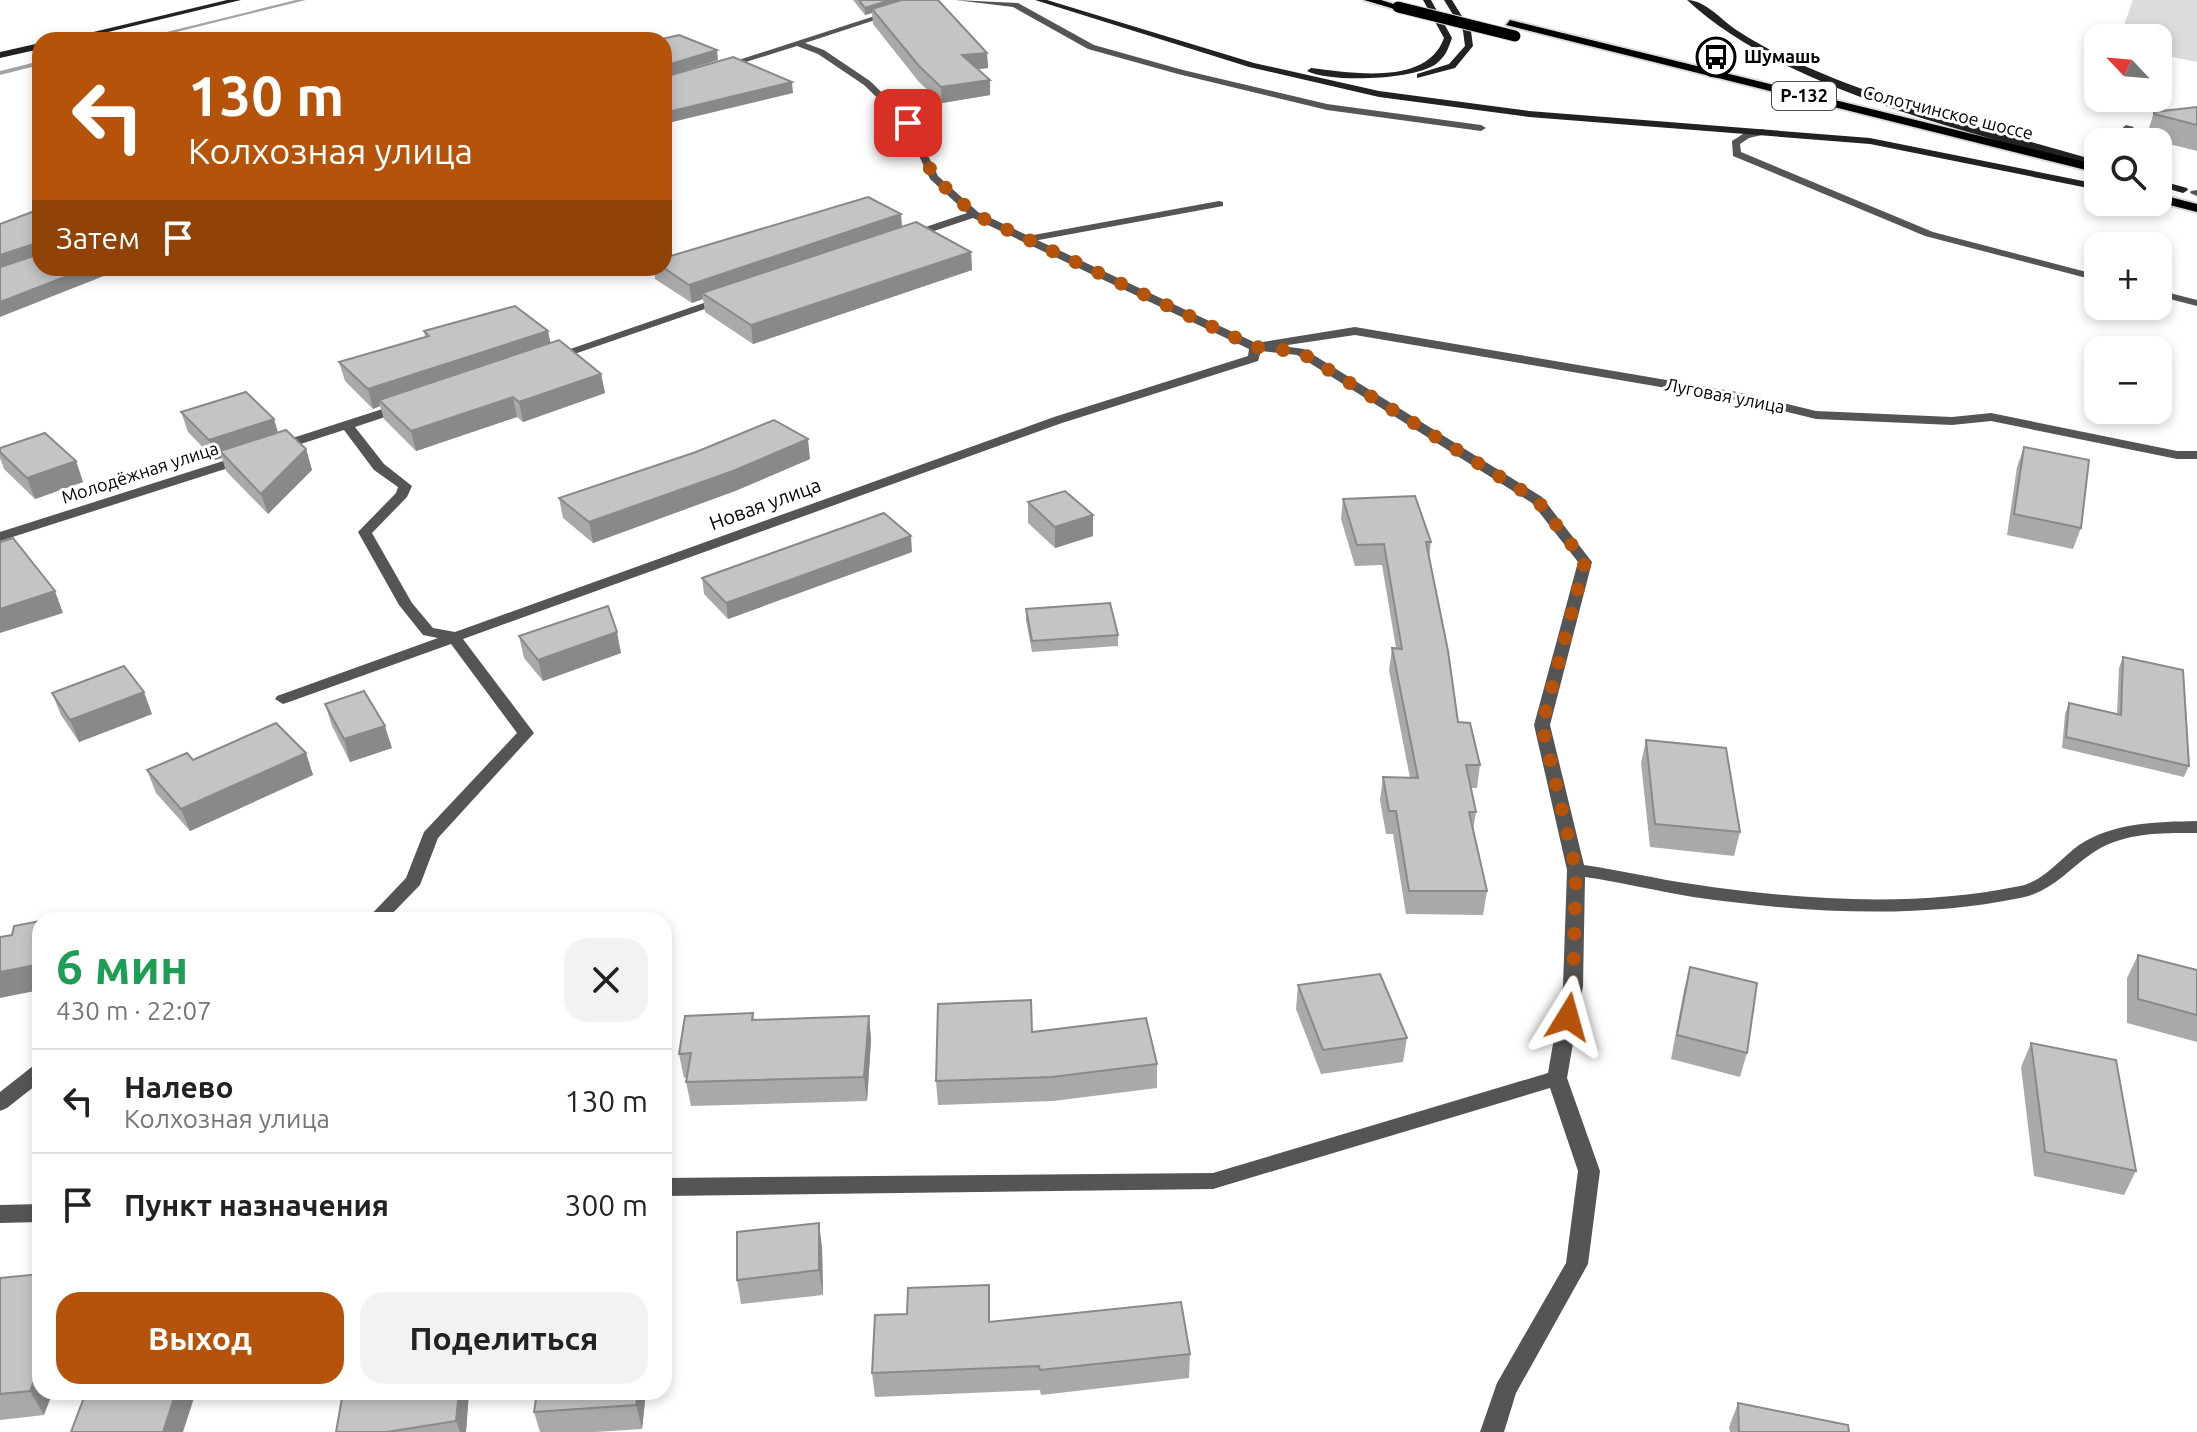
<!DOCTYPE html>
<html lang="ru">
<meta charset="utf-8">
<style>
body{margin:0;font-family:Ubuntu,sans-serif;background:#f2f2f2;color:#222;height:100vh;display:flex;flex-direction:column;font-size:30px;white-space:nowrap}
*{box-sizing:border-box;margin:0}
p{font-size:26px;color:#767676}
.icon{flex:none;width:44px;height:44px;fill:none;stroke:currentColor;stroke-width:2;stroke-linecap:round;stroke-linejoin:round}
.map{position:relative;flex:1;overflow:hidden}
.details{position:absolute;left:32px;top:912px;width:640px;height:488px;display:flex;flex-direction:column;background:#fff;border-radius:24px;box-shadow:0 4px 12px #0003}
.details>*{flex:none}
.hud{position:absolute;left:32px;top:32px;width:640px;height:244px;border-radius:24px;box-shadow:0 4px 12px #0003;background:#b45309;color:#fff;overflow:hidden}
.needle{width:52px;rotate:296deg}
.buttons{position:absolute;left:2084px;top:24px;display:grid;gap:16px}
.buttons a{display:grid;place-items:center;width:88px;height:88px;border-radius:16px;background:#fff;box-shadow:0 4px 12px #0003;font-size:40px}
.pin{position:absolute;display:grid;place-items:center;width:68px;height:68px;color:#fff;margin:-34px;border-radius:16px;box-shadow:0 4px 12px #0006}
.me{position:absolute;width:88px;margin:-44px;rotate:8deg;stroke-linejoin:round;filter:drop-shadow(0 0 6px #0008)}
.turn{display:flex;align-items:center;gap:28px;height:168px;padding:0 24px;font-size:36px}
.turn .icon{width:104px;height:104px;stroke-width:2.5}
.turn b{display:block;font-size:56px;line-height:68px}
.then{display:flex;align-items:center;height:76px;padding:0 24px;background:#0003;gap:16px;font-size:30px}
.round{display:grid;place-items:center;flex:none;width:84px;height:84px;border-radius:24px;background:#f2f2f2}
.summary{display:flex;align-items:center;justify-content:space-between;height:136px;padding:0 24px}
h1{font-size:48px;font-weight:700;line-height:60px;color:#1e9e55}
.cta{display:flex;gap:16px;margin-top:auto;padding:16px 24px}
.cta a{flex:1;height:92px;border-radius:24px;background:#b45309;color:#fff;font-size:32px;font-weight:700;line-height:92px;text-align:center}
.cta a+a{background:#f2f2f2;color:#222}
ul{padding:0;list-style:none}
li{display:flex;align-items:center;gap:24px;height:104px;padding:0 24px;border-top:2px solid #e0e0e0}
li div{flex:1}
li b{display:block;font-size:30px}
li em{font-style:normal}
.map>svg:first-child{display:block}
.green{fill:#dcdcdc}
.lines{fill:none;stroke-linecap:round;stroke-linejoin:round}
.stream{fill:#a3a3a3;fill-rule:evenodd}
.primary-casing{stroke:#dbdbdb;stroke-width:4}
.lane{fill:#555;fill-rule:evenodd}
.street{fill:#555;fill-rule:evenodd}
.secondary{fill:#222;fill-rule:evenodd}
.primary{fill:#000;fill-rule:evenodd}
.primary-bridge-casing{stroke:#dbdbdb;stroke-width:13;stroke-linecap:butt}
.primary-bridge{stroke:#000;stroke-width:11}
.wall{fill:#a9a9a9}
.shaded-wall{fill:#898989}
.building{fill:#c4c4c4;stroke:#898989;stroke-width:2}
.route{stroke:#b45309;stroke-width:14;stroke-dasharray:0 25.2}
.labels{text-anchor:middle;stroke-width:6;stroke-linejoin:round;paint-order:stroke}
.far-poi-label{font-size:18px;font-weight:bold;fill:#000;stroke:#fff;text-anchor:start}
.shield{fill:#fff;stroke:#4c4c4c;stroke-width:2}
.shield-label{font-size:18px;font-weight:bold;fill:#000}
.far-street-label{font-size:18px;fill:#000;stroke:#fff}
.street-label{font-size:20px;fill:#000;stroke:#fff}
</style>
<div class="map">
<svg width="2197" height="1432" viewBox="0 0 2197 1432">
<rect width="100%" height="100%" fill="#fff"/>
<path class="green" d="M2133,0H2197V62L2158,54V38H2127L2124,25Z"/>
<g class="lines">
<g class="stream">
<path d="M296,0H306L144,40H134Z"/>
<path d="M40,61V65L0,75V71Z"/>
</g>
<defs>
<g id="primary">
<path d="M1364,0H1381L1403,7L1398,10Z"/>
<path d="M1510,20L2098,165V173L1506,25Z"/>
<path d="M2158,194L2197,204V212L2158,202Z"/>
</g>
</defs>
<use href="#primary" class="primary-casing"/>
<g class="lane">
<path d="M955,0L1018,3L1094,45L1183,70L1327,104L1481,125L1486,128L1481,131L1327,110L1178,74L1088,49L1013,7Z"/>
<path d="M2126,125L2134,127L2117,142H2106Z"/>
<path d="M1763,129L1768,132L1766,134L1749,138L1740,144L1741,152L1933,232L2098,275V281L1925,236L1733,156L1732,141L1743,134Z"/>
<path d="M2098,148V156L2090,162H2084V158Z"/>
<path d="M2197,190V196L2190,193L2191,191Z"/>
<path d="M1219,201L1223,202V206L1028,242L1023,239L1028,236Z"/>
<path d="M2158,290L2197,300V306L2158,296Z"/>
</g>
<g class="street">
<path d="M924,0H936L805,43L824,50L870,81L911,121L938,176L978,212L1256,343L1355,327L1737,392L1816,411L1952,417L1991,413L2177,451H2197V459H2177L1991,421L1952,425L1816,419L1737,400L1355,335L1281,346L1304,349L1542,497L1592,562L1550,725L1584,865C1620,870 1656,879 1692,884C1798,900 1914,908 2020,886C2044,881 2060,859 2079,845C2114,822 2157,822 2197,821V833C2161,833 2122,832 2091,854C2067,871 2051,892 2020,898C1914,920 1799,912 1693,897C1656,891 1621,882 1585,877L1583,986L1567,1078L1600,1171L1588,1264L1516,1393L1504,1432H1480L1497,1383L1566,1263L1578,1171L1550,1088L1213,1189L664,1196V1178L1213,1173L1548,1073L1563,986L1567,870L1534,725L1578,562L1532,503L1297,355L1261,351L1258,361L1062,423L463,639L534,733L438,838L420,885L386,920H366L406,878L424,832L517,733L451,644L289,702L283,704L275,699L277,696L438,638L423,635L399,605L358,532L396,493L398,487L374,470L344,430L279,451L274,450V444L398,404H406V410L355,427L384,464L412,486L407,497L372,533L412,603L433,628L455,632L1054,417L1248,356L1249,349L973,218L913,238H905V234L967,213L930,179L904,124L864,85L818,54L797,46L727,68L720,66Z"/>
<path d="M724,296L730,299L728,301L557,360L553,361L547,357Z"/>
<path d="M242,455L249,459L247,462L0,541V532Z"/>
<path d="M40,1064V1082L7,1108L0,1111V1092L33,1066Z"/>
<path d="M40,1204V1222L0,1223V1205Z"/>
</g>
<g class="secondary">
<path d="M227,0H241L75,40H60Z"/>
<path d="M1035,0H1047L1254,63L1379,91L1529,111L1870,138L2098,184V190L1870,144L1529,117L1379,97L1249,67Z"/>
<path d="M1423,0H1431L1452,38C1448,49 1446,56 1436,64C1414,80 1330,83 1307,71L1311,68C1352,73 1427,86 1444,38Z"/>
<path d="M1444,0H1452L1471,31L1473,46L1455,68L1417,78V74L1449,64L1465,46L1463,31Z"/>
<path d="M1687,0C1706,0 1722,21 1738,31C1755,42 1773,52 1791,60C1890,105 1994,131 2098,161V167C1971,133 1784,90 1687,0Z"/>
<path d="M40,43V49L0,58V52Z"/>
<path d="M2158,180L2187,188L2188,190L2183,193L2158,186Z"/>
</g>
<use href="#primary" class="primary"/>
<defs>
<path id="primary-bridge" d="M1398,7L1515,36"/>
</defs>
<use href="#primary-bridge" class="primary-bridge-casing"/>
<use href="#primary-bridge" class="primary-bridge"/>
</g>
<g class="wall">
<path d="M853,0H938L987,53L988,68L977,69L990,95L942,103L919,82L873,24L872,13L865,15Z"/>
<path d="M2197,107V151L2146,138L2154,112Z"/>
<path d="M901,214L902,227L971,252L972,270L753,344L705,312L703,299L692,303L655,279L654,268H664Z"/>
<path d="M424,331H548L550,343L601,374L605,393L523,422L517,417L416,451L384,419L380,406L373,409L345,381L339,362L425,337Z"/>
<path d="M181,412L278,433L306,449L312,470L268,514L226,471L222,458L215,460L188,432Z"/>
<path d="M2024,447L2081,528L2073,549L2007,535L2017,467Z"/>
<path d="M0,448L76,461L83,482L35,499L4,469L0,458Z"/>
<path d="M810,459L735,491L593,543L563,518L559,498Z"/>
<path d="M1343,499L1431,542L1429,559L1458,722L1480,765L1477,788H1471L1476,812L1473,830L1487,891L1483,915L1406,914L1393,834H1386L1380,800L1383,777L1410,778L1389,670L1392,648H1396L1382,565L1355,566L1341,519Z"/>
<path d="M1028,502L1093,515V536L1055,548L1028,523Z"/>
<path d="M912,552L728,619L704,594L702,578Z"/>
<path d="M1026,609L1118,635V646L1032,652L1026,620Z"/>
<path d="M519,636L621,653L543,681L524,658Z"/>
<path d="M2123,657L2189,766L2184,777L2062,748L2065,714L2069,703L2117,714L2119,668Z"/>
<path d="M52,693L152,714L79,742L61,715Z"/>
<path d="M325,704L392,748L350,762L332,726Z"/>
<path d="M1646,740L1740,832L1734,856L1650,847L1641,763Z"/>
<path d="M306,753L313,775L190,831L156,793L147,770L193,760Z"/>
<path d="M2138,955L2197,970V1042L2127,1023V978Z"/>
<path d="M1690,967L1747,1053L1740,1077L1671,1059L1684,990Z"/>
<path d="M1298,985L1407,1038L1403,1062L1321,1074L1296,1009Z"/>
<path d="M753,1013L754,1020L869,1016L871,1040L867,1101L691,1106L686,1082L687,1077L684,1078L679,1054Z"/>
<path d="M1032,1032L1157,1064V1088L1053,1101L938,1105L936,1081Z"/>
<path d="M2031,1043L2136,1171L2124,1195L2034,1176L2021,1067Z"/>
<path d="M822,1247L823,1295L741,1304L737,1280Z"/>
<path d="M0,1278L44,1415L0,1420Z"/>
<path d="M990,1309V1322L1190,1354L1189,1378L1041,1395L1040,1390L875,1397L872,1373L907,1314Z"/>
<path d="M343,1392H469L466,1432H336Z"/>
<path d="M537,1392H646L642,1429L595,1432H540L534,1412Z"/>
<path d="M1738,1403L1849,1432H1730L1729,1427Z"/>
</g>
<g class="shaded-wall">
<path d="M890,0H909L872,9V13L865,15V8Z"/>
<path d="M717,50L718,60L664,77V66Z"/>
<path d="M987,53L988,68L963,71L962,55Z"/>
<path d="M990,80V95L942,103L941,87Z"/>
<path d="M792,82L793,93L664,124V113Z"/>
<path d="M901,214L902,232L702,293L703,299L692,303L689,285Z"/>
<path d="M37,243L40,256L0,269V255Z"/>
<path d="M971,252L972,270L753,344L751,325Z"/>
<path d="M88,268H124L0,317V302Z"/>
<path d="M548,331L552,350L379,400L380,406L373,409L368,389Z"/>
<path d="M601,374L605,393L523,422L519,402Z"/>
<path d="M513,397L517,417L416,451L411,431Z"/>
<path d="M274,419L280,439L220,451L222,458L215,460L209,440Z"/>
<path d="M808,439L810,459L735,491L593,543L589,522Z"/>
<path d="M306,449L312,470L268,514L261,494Z"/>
<path d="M76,461L83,482L35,499L27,478Z"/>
<path d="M1093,515V536L1055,548V527Z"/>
<path d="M911,536L912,552L728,619L726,603Z"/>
<path d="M55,591L63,613L0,633V609Z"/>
<path d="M617,632L621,653L543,681L538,660Z"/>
<path d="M144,692L152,714L79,742L70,720Z"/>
<path d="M385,726L392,748L350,762L344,739Z"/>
<path d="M306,753L313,775L190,831L181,809Z"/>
<path d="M40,964V990L0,998V972Z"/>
<path d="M869,1016L871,1040L867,1101L864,1077Z"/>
<path d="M819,1223L822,1247L823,1295L819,1270Z"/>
<path d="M40,1366V1392H53L44,1415L30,1391Z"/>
<path d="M176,1392H196L183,1432H163Z"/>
<path d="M459,1392H469L466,1432H460L456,1421Z"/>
<path d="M638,1392H646L642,1429L636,1405Z"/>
</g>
<g class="building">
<path d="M859,0H890L865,8Z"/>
<path d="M901,0H938L987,53L962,55L990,80L941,87L919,66L872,9Z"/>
<path d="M679,35L717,50L664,66V40H658Z"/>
<path d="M733,57L792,82L664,113V77Z"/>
<path d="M2197,107V125L2154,114V112Z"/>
<path d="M868,197L901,214L689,285L664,268V258Z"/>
<path d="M40,209V268H88L0,302V267L37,255V243L0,255V224Z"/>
<path d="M916,222L971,252L751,325L702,293Z"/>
<path d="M515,306L548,331L368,389L339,362L429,336L424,331Z"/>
<path d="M559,340L601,374L519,402L513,397L411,431L379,400Z"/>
<path d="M246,392L274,419L209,440L181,412Z"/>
<path d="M774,420L808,439L733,471L589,522L559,498L696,452Z"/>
<path d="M286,430L306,449L261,494L220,451Z"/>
<path d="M45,433L76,461L27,478L0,452V448Z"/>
<path d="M2024,447L2089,460L2081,528L2014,514Z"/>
<path d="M1065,491L1093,515L1055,527L1028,502Z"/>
<path d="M1415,496L1431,542H1426L1448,651L1458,722L1470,723L1480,765H1466L1476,812H1469L1487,891H1409L1396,811H1389L1383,777L1418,778L1392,648L1402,649L1384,544L1357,545L1343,499Z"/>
<path d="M884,513L911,536L726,603L702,578Z"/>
<path d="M13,538L55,591L0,609V542Z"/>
<path d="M1110,603L1118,635L1032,641L1026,609Z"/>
<path d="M608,606L617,632L538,660L519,636Z"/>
<path d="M2123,657L2183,670L2189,766L2066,737L2069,703L2121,715Z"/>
<path d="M124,666L144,692L70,720L52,693Z"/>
<path d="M364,691L385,726L344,739L325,704Z"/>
<path d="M276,723L306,753L181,809L147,770L187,753L193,760Z"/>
<path d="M1646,740L1726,748L1740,832L1655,824Z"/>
<path d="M70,916L69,920H47Z"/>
<path d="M40,921V964L0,972V937L12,935L14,926Z"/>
<path d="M2138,955L2197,970V1015L2138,999Z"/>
<path d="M1690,967L1757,983L1747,1053L1677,1035Z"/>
<path d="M1380,974L1407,1038L1323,1050L1298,985Z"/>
<path d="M1031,1000L1032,1032L1146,1018L1157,1064L1052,1077L936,1081L938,1004Z"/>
<path d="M753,1013L752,1020L869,1016L864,1077L686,1082L691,1053L679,1054L685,1016Z"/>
<path d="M2031,1043L2116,1060L2136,1171L2045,1152Z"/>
<path d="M819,1223V1270L737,1280V1232Z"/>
<path d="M40,1274V1366L30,1391L0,1394V1278Z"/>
<path d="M989,1285V1322L1181,1302L1190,1354L1040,1370L1039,1366L872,1373L875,1315L907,1314L908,1288Z"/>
<path d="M86,1392H176L163,1432H71Z"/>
<path d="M343,1392H459L456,1421L387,1432H336Z"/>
<path d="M537,1392H638L636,1405L534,1412Z"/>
<path d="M1738,1403L1848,1425L1849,1432H1739Z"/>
</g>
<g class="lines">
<path class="route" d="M908,123L934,177L974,214L1255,347L1300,352L1537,500L1585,562L1542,725L1576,870L1573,986L1568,1017"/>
</g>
<defs>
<symbol id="bus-ring" viewBox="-11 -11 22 22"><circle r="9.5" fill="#fff" stroke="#000" stroke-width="1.5"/><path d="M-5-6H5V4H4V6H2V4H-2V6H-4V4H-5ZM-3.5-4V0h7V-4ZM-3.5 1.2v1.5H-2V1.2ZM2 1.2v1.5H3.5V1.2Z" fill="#000"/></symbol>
</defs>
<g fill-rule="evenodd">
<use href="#bus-ring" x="1694" y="35" width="44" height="44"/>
</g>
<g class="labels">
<g class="far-poi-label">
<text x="1744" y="63">Шумашь</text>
</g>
<rect class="shield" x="1772" y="82" width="64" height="28" rx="6"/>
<g class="shield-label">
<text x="1804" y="102">Р-132</text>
</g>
<g class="far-street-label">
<text transform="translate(1948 113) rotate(14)" y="6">Солотчинское шоссе</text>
<text transform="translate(1725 396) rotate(11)" y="6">Луговая улица</text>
<text transform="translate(140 473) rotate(-18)" y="6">Молодёжная улица</text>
</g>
<g class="street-label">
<text transform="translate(765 504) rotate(-20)" y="7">Новая улица</text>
</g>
</g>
</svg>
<div class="buttons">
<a><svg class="needle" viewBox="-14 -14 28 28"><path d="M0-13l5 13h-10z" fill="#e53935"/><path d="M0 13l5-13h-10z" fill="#767676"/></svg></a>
<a><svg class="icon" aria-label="search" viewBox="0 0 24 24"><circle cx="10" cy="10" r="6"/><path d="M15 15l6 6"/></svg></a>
<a>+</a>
<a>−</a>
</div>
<div class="pin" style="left:908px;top:123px;background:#d93025"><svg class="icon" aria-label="arrive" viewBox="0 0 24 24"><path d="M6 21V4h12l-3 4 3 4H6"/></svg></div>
<svg class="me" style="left:1568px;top:1017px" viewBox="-20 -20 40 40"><path d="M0-17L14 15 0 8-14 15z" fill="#b45309" stroke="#fff" stroke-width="4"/></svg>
<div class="hud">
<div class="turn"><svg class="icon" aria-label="left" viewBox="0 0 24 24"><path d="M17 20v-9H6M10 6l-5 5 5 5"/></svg><div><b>130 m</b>Колхозная улица</div></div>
<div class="then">Затем<svg class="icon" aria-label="arrive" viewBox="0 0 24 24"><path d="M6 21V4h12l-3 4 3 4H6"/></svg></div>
</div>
<section class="details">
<div class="summary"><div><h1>6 мин</h1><p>430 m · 22:07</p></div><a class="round"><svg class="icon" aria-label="close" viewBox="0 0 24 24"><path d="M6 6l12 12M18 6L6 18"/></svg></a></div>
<ul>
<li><svg class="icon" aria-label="left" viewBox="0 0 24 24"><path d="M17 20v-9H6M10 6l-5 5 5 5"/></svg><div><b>Налево</b><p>Колхозная улица</p></div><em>130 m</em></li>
<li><svg class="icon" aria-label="arrive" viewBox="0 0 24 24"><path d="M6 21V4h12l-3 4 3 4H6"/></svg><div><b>Пункт назначения</b></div><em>300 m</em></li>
</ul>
<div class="cta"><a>Выход</a><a>Поделиться</a></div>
</section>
</div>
